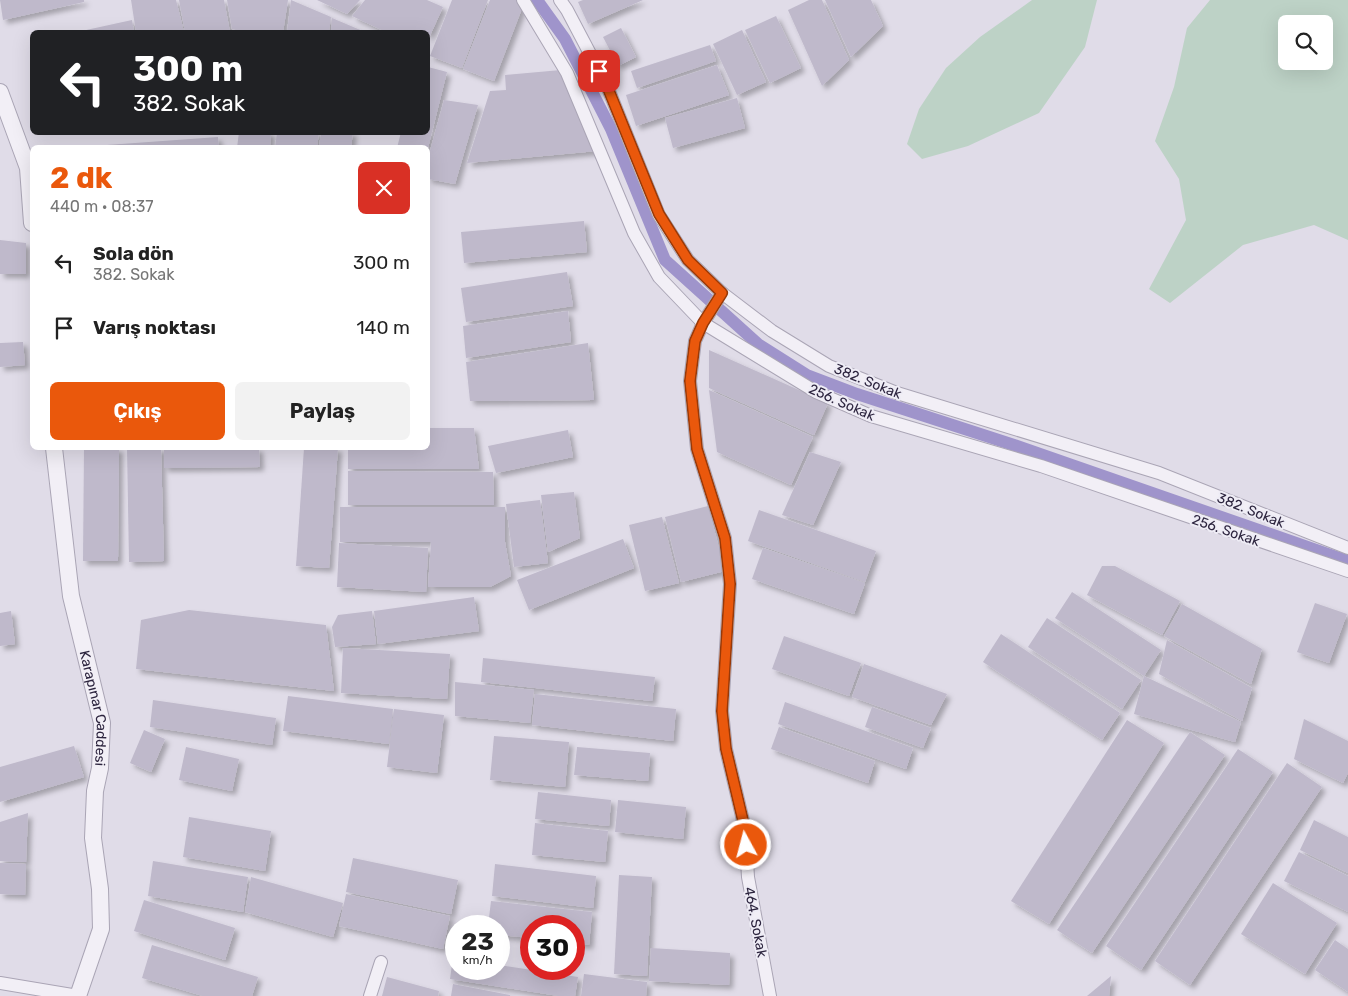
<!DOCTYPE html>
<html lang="tr">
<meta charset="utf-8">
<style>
body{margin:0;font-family:Rubik,sans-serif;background:#f2f2f2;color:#222;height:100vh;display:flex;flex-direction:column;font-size:19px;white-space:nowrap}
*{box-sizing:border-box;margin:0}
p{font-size:16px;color:#767676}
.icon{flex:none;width:28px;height:28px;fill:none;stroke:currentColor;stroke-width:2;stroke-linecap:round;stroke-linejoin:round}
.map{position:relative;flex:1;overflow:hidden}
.sheet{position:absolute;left:30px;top:145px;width:400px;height:305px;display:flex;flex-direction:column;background:#fff;border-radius:8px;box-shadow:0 5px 20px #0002}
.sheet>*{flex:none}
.guide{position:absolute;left:30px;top:30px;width:400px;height:105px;border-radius:8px;box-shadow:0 5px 20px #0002;background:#202124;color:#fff;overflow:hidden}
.fabs{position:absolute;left:1278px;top:15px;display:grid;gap:10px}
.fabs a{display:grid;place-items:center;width:55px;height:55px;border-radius:8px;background:#fff;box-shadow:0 5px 20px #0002;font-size:25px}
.speed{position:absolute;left:445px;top:915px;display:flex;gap:10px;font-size:25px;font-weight:700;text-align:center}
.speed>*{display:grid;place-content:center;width:65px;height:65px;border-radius:50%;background:#fff;box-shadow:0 5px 20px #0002;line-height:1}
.speed small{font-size:12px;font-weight:400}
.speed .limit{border:8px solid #d22;background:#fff;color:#111}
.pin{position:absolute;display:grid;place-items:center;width:42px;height:42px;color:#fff;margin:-21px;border-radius:10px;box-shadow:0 2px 8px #0006}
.me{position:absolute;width:55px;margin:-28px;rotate:353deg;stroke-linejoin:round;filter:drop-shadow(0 0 4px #0008)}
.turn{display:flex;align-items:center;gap:18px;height:105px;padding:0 20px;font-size:22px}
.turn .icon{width:65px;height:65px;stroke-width:2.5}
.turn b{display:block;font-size:35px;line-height:42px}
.round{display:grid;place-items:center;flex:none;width:52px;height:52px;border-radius:8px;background:#f2f2f2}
.headline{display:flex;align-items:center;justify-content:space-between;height:85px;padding:0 20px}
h1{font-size:30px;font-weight:700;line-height:38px;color:#ea580c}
.button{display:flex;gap:10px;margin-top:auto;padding:10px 20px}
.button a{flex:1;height:58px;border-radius:8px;background:#ea580c;color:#fff;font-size:20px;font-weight:700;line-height:58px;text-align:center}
.button a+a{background:#f2f2f2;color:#222}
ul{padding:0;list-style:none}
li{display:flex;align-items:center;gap:15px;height:65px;padding:0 20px}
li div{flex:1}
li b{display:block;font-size:19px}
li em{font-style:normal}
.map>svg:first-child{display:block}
.green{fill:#bdd2c6;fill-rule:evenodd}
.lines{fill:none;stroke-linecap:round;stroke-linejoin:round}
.canal{stroke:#9f94cb;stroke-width:12}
.building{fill:#bfb9cb;filter:url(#shadow)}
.minor-casing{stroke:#aaa5b5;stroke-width:14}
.tertiary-casing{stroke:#aaa5b5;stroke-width:18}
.minor{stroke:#f2eff6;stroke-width:12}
.tertiary{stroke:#f2eff6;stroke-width:16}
.route-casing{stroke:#983908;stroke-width:12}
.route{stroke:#ea580c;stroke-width:9}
.labels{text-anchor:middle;stroke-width:4;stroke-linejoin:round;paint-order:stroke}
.street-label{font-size:14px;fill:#2d253f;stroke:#eeecf5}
</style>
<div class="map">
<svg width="1348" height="996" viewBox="0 0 1348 996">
<defs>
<filter id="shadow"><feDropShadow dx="4" dy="4" stdDeviation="2.5" flood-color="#0004"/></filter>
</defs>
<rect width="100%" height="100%" fill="#e0dce8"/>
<g class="green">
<path d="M1032,0H1097L1085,47L1039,113L968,146L922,159L907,144L919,109L946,68L980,37Z"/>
<path d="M1210,0H1348V240L1314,225L1243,245L1170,303L1149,289L1186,220L1179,179L1155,141L1174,87L1187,28ZM1286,24H1324V61H1286Z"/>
</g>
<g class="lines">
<path class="canal" d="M537,0L565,39L611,129L665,260L758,344L807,375L857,394L1014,445L1348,561"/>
</g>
<g class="building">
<path d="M0,0H84V2L3,20Z"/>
<path d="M131,0H176L184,32H136Z"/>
<path d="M179,0H224L230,32H185Z"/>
<path d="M227,0H288L283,32H244L232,29Z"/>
<path d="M291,0L331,17L329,32H287Z"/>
<path d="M317,0H360L347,14Z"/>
<path d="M365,0H427L443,7L428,40V32H386L352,16Z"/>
<path d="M452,0H488L462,68L430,56Z"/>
<path d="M490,0H518L523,6L494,81L463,69Z"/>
<path d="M583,0H643L588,24L578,2Z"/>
<path d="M809,0H822L849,60L822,86L788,10Z"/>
<path d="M825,0H871L883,26L851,57Z"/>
<path d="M776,16L801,68L770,83L745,30Z"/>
<path d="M332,18L365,32H331Z"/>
<path d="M132,20L134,32H77Z"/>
<path d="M621,28L636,57L618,66L603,37Z"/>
<path d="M742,30L766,82L737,95L713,44Z"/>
<path d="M710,45L716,61L637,88L631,71Z"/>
<path d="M717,65L729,95L636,126L626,95Z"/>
<path d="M428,67L447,72L428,148H397L401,132H428Z"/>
<path d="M561,70L597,151L467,163L490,91L506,90L505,75Z"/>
<path d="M737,98L745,128L673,148L665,118Z"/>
<path d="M444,100L478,105L455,184L428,179V158Z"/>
<path d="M239,132H271L270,148H237Z"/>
<path d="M277,132H319L317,148H275Z"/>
<path d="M321,132H353L351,148H319Z"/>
<path d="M218,137L219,148H107V145Z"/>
<path d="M584,221L587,252L464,263L461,232Z"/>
<path d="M0,240L26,243V274H0Z"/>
<path d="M567,272L573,306L466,322L461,288Z"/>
<path d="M568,311L571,342L466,358L463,326Z"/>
<path d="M23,342L25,365L0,367V343Z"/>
<path d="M588,343L594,400L470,401L466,362Z"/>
<path d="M709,350L828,403L814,435L709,388Z"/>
<path d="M709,390L813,437L791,485L717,452Z"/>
<path d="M428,428H474L479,469H348V448H428Z"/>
<path d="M568,430L573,457L496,473L488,446Z"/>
<path d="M84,448H119L118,561H83Z"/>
<path d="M127,448H161L164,561L129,562Z"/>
<path d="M164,448H259L260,467L164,468Z"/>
<path d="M304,448H338L329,568L296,566Z"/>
<path d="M810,452L841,462L813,525L782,515Z"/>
<path d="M348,471L493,472L494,505H348Z"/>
<path d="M574,492L580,538L548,552L541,495Z"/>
<path d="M540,500L548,563L514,567L506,504Z"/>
<path d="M708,506L725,571L681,582L665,517Z"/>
<path d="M340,507H505V542L511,576L490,587H428L431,542H340Z"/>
<path d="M759,510L876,551L865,582L748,541Z"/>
<path d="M662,517L679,583L645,591L629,525Z"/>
<path d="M623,539L634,568L529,610L517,580Z"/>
<path d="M339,543L428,548L426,592L337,587Z"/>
<path d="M763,548L865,583L854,614L752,579Z"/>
<path d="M1102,566H1115L1180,601L1162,635L1087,595Z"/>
<path d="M1072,592L1161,650L1144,676L1055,618Z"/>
<path d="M474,597L479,631L378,644L374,611Z"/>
<path d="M1315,603L1347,614L1329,663L1297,652Z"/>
<path d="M1182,604L1262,649L1251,684L1164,636Z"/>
<path d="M189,610L326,625L334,691L136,669L141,620Z"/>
<path d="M11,611L15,644L0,646V613Z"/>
<path d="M372,611L376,644L335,647L332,627L338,615Z"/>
<path d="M1047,618L1141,680L1122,709L1028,647Z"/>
<path d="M1001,634L1120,713L1102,740L983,662Z"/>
<path d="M784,636L861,663L849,696L772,669Z"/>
<path d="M1167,640L1252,688L1242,721L1159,674Z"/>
<path d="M343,648L450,654L447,699L341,693Z"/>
<path d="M483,658L655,677L652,701L481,682Z"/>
<path d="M864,664L947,694L931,725L852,697Z"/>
<path d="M1144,676L1241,722L1235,742L1134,714Z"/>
<path d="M455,682L534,690L530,723L455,716Z"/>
<path d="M535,694L676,709L673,741L532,725Z"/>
<path d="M288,696L393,709L389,744L283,731Z"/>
<path d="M153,700L276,718L272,745L150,727Z"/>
<path d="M785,702L913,748L906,769L778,724Z"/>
<path d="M872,707L931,728L923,748L865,727Z"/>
<path d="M394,709L444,715L437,773L387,767Z"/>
<path d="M1304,719L1348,741V773L1343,783L1294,759Z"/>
<path d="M1127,720L1164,743L1049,924L1011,901Z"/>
<path d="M779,727L875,761L868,783L771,749Z"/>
<path d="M144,730L165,739L151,772L130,763Z"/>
<path d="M1190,732L1225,755L1092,953L1057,930Z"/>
<path d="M494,736L569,742L565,787L490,780Z"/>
<path d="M74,746L84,777L0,802V767Z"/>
<path d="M186,747L239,759L232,791L179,780Z"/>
<path d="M577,747L650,753L648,781L574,775Z"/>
<path d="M1238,749L1273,772L1141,970L1106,946Z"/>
<path d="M1287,763L1322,787L1190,985L1155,961Z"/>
<path d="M538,792L611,800L609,826L535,819Z"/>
<path d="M618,800L686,807L683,839L615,832Z"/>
<path d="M28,813L26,862L0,861V822Z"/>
<path d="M189,817L271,831L265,871L183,857Z"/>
<path d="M1314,820L1348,837V873L1300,850Z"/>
<path d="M535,823L608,831L605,862L532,855Z"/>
<path d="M1299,852L1348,876V912L1284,881Z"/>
<path d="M353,858L458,880L451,914L346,892Z"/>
<path d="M153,861L248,877L243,912L148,896Z"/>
<path d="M0,863L26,864L25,895L0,894Z"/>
<path d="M495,864L596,876L593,908L492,896Z"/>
<path d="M619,875L652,877L647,976L614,974Z"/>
<path d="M251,877L343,903L333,937L245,912Z"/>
<path d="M1273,883L1337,923L1305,974L1241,934Z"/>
<path d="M346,894L450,916L443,949L339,926Z"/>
<path d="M144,900L235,928L225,960L134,931Z"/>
<path d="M491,901L592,912L589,945L574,943V926H531V938L499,935V926H488Z"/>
<path d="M1335,940L1348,949V992L1315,970Z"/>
<path d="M152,945L258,977L252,996H203L142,978Z"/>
<path d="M651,948L730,953L729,985L649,981Z"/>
<path d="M453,957L456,958V969H499V965L578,977L575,996H559L450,979Z"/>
<path d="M584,974L647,982L646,996H581Z"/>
<path d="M1111,976L1109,996H1087Z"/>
<path d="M387,977L439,991L438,996H382Z"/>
<path d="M453,984L510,995V996H451Z"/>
</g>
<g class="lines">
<defs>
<g id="minor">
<path d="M523,0L567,73L634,233L659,277L703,323L816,392L871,416L1041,466L1348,571"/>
<path d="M560,0L567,10L607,86L659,215L688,260L722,293L772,331L829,366L897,393L1159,473L1348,548"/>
<path d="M722,293L703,323L695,341L690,381L697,449L725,538L730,584L722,711L726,749L745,829L748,877L770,996"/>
<path d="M0,983L78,996"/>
<path d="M370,996L381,962"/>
</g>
<g id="tertiary">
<path d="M0,92L28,168L32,223"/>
<path id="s1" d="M54,448L71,596L102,723L100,768L95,791L93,838L100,889L101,929L78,996"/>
</g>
</defs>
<use href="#minor" class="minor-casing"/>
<use href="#tertiary" class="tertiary-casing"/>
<use href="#minor" class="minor"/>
<use href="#tertiary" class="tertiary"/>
</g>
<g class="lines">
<defs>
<path id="route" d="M599,71L607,86L659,214L688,260L722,293L703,323L695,341L690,381L697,449L725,538L730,584L722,711L726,749L745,829L746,845"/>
</defs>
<use href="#route" class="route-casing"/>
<use href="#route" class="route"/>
</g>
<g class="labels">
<g class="street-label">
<text transform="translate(868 381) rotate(22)" y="5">382. Sokak</text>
<text transform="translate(842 402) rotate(24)" y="5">256. Sokak</text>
<text transform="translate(1251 510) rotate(22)" y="5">382. Sokak</text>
<text transform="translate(1226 530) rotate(19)" y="5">256. Sokak</text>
<text dy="5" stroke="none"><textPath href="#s1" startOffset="264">Karapınar Caddesi</textPath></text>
<text transform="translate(756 922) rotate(79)" y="5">464. Sokak</text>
</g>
</g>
</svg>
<div class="fabs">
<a><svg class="icon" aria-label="search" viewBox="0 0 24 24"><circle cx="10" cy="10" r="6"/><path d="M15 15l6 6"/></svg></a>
</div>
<div class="speed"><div>23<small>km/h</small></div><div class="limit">30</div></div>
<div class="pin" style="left:599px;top:71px;background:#d93025"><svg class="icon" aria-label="arrive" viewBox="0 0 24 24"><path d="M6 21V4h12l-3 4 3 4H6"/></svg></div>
<svg class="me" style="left:746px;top:845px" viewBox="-20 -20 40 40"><circle r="17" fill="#ea580c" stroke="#fff" stroke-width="3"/><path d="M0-11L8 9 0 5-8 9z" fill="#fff"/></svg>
<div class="guide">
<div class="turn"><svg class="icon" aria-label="left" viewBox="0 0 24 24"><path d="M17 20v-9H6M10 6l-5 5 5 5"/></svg><div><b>300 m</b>382. Sokak</div></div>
</div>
<section class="sheet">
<div class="headline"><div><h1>2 dk</h1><p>440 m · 08:37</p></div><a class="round" style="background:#d93025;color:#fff"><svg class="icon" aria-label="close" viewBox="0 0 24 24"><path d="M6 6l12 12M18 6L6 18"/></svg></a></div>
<ul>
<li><svg class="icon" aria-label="left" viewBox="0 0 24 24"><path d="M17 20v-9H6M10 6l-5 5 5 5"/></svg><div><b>Sola dön</b><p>382. Sokak</p></div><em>300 m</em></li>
<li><svg class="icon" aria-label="arrive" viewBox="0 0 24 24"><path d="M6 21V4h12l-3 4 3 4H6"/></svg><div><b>Varış noktası</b></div><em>140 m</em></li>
</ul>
<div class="button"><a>Çıkış</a><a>Paylaş</a></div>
</section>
</div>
